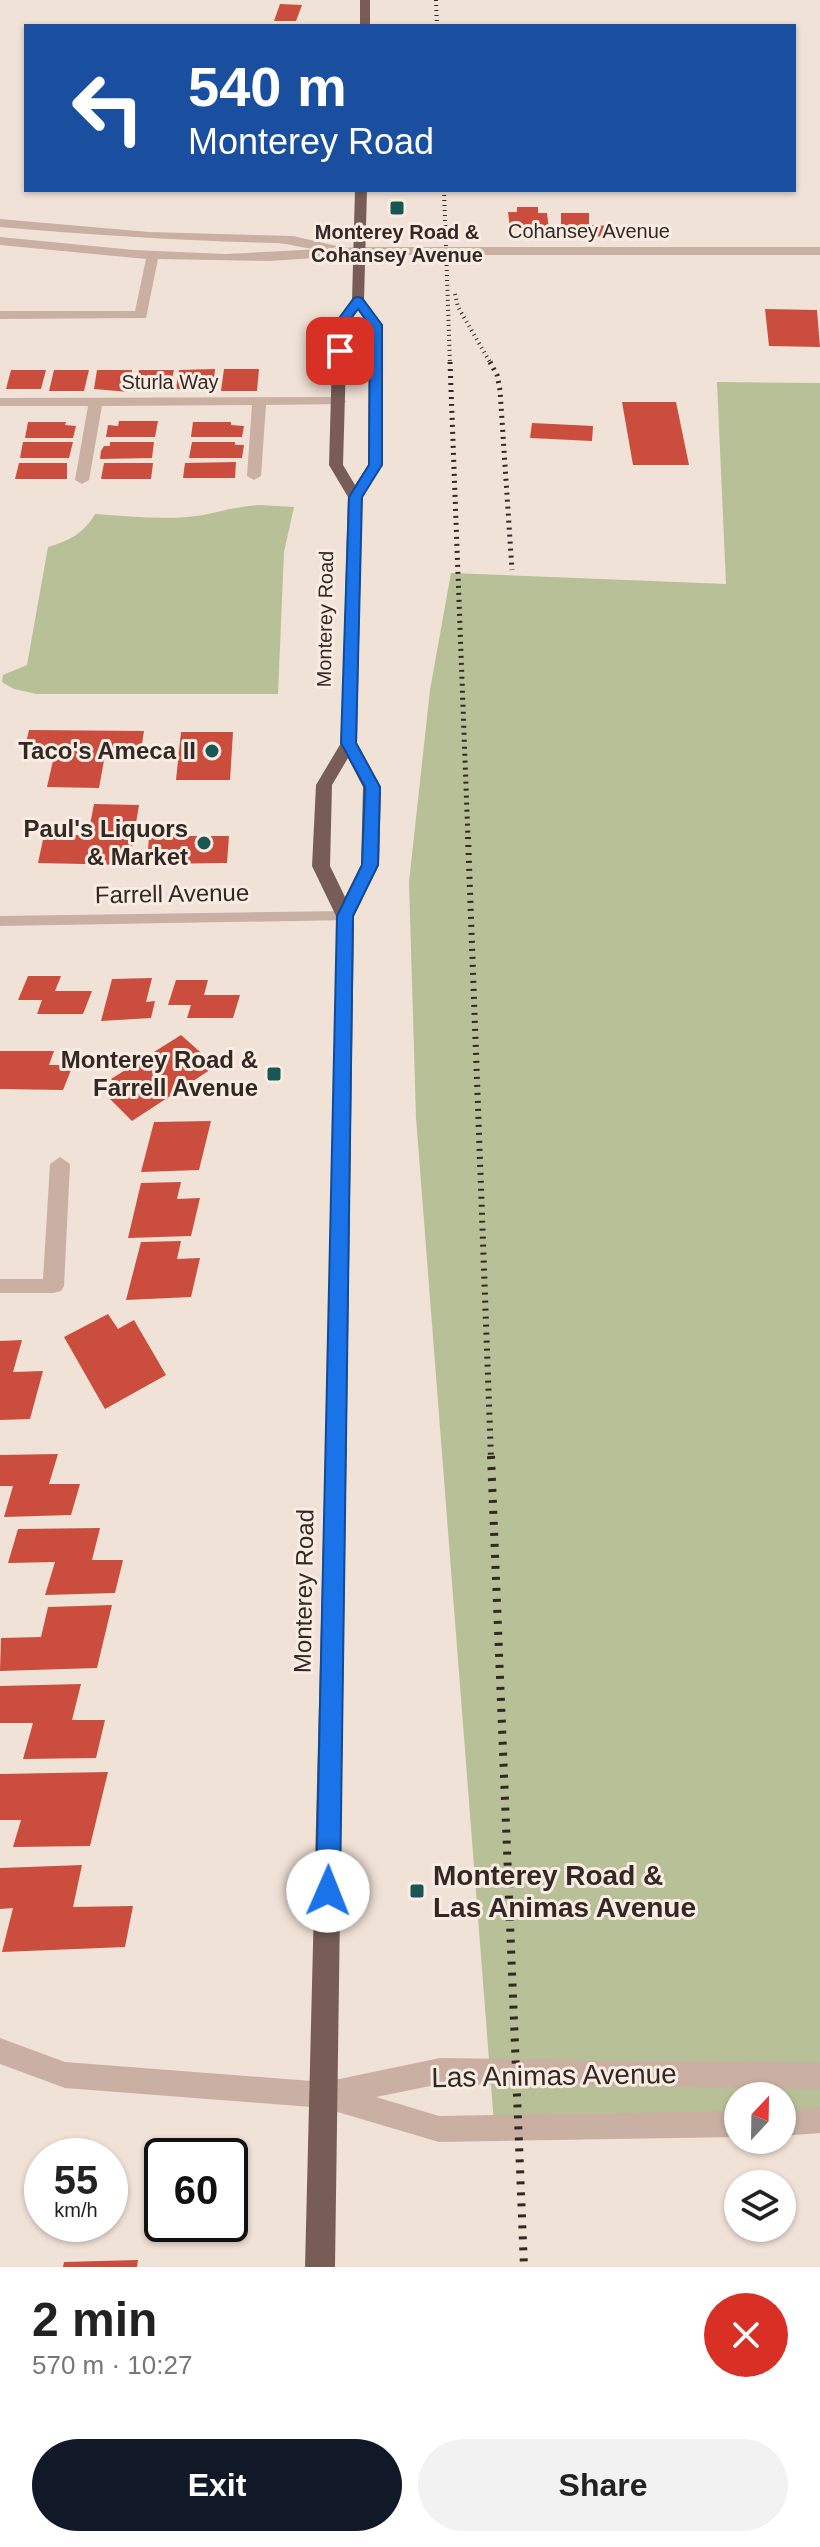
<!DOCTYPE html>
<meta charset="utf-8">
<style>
body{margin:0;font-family:Helvetica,sans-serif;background:#f2f2f2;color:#222;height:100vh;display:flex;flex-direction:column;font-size:30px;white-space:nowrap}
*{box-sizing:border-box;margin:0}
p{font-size:26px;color:#767676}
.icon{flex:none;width:44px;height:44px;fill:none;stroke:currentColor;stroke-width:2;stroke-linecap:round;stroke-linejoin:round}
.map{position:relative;height:2267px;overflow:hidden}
.panel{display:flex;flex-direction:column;background:#fff;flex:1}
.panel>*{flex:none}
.hud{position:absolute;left:24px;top:24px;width:772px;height:168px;border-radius:0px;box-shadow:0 2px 6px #0004;background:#1a4fa0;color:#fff;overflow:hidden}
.needle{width:52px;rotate:22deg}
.fabs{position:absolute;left:724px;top:2082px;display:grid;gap:16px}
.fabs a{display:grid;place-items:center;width:72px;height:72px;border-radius:50%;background:#fff;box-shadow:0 2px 6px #0004;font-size:40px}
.speed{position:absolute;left:24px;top:2138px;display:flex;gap:16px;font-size:40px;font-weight:700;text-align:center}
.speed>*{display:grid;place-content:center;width:104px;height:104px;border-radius:50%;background:#fff;box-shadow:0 2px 6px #0004;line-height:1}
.speed small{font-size:20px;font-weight:400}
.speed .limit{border:4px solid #111;border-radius:12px;background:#fff;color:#111}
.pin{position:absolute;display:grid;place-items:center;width:68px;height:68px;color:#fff;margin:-34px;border-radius:16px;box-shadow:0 4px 12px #0006}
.me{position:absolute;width:88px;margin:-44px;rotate:1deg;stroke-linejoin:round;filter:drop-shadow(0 0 6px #0008)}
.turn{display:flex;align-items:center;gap:28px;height:168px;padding:0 32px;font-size:36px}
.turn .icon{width:104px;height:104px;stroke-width:2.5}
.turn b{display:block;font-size:56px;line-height:68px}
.round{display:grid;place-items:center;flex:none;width:84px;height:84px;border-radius:42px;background:#f2f2f2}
.summary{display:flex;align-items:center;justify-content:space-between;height:136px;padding:0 32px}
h1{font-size:48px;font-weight:600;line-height:60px}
.button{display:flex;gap:16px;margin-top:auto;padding:16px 32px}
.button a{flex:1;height:92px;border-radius:48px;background:#111827;color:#fff;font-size:32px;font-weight:600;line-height:92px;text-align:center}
.button a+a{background:#f2f2f2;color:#222}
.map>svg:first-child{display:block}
.green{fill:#b8c097}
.building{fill:#ca4d3d}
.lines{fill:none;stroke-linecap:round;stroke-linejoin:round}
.minor{fill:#c9b0a3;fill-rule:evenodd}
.primary{fill:#775d56;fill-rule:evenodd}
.rail-far3{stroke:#342825;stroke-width:4;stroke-dasharray:1 4;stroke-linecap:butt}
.rail-far2{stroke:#342825;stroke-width:5;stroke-dasharray:2 5;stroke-linecap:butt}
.rail-far1{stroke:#342825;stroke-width:6;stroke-dasharray:2 6;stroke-linecap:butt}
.rail{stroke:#342825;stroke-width:8;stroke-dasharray:3 8;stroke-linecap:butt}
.route{fill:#1a73e8;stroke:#114b97;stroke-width:2}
.poi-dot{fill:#1a5653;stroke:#f9ece3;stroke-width:3}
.labels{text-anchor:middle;stroke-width:6;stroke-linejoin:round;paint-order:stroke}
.far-street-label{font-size:20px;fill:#342825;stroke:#f9ece3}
.far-poi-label{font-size:20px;font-weight:bold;fill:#342825;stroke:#f9ece3}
.poi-label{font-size:24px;font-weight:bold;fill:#342825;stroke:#f9ece3;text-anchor:end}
.street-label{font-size:24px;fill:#342825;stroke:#f9ece3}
.near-poi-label{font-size:28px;font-weight:bold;fill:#342825;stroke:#f9ece3;text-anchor:start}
.near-street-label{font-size:28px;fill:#342825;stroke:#f9ece3}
</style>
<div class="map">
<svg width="820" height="2267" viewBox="0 0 820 2267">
<rect width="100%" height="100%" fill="#f1e2d7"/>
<g class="green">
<path d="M717,382L820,383V2132L782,2133V2096H738V2133L495,2137L416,1118L409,882L430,690L451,573L726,584Z"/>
<path d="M259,505L294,507L284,552L278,694H37L14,689L2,682L3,675L27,665L48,547C69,541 84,533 95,514C130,516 168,521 203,515C222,511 240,506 259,505Z"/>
</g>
<g class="building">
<path d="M280,4L302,5L296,21H274Z"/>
<path d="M517,207H538V213H547L549,229H510L508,212H517Z"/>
<path d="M561,213H589V225L613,226V237L561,235Z"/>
<path d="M765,309L817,310L820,347L769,346Z"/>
<path d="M215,369L213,391L176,389L179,370Z"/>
<path d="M224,369H259L257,391H221Z"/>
<path d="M11,370H46L41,389H6Z"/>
<path d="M54,370H89L84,391H49Z"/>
<path d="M97,370H132L129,392L94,389Z"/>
<path d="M139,370H174L169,391H134Z"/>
<path d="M622,402H676L689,465H633Z"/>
<path d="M119,421H158L155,437H106L108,425L118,426Z"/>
<path d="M28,422H66L65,425L76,426L73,438H25Z"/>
<path d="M193,422H231V425L244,426L242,437H191Z"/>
<path d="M532,423L593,426L592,441L530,438Z"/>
<path d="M23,442H73L69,458H20Z"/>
<path d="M110,442H154L152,458L100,459L101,451L104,446H110Z"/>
<path d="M192,442H235V445H244L242,458H189Z"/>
<path d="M236,462L235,478H183L185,463Z"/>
<path d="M19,463H67V479H15Z"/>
<path d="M104,463H153L151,479H101Z"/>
<path d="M29,730L144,731L140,756L105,755L99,788L47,787L55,752H24Z"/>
<path d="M181,732H233L230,780H176Z"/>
<path d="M94,804L139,805L129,865L38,863L44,835H88Z"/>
<path d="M149,836H229L227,863L147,864Z"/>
<path d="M28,976H61L55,991H92L83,1014H37L42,1000H18Z"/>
<path d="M152,978L146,1002L155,1001L151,1018L101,1021L112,979Z"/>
<path d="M176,980H208L204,995H240L233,1018H187L191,1005H168Z"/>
<path d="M181,1035L216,1066L132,1121L110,1099L123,1090L111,1079Z"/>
<path d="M0,1051H54L49,1065H73L63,1090L0,1089Z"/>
<path d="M211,1121L199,1170L141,1172L154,1122Z"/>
<path d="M181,1182L177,1199L200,1198L191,1236L128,1238L141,1183Z"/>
<path d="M181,1241L177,1259L200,1258L191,1297L126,1300L141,1242Z"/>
<path d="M108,1314L118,1329L134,1320L166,1375L105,1409L64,1337Z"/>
<path d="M22,1340L13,1372L43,1371L30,1419L0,1420V1341Z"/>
<path d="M58,1454L49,1484H80L71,1515L4,1517L13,1486H0V1455Z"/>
<path d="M100,1528L92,1560H123L115,1593L45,1595L55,1562L8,1563L18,1529Z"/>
<path d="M112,1605L97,1668L0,1671L1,1638L41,1637L48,1607Z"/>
<path d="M81,1684L72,1720H105L96,1758L23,1759L33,1723H0V1686Z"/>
<path d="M108,1772L90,1846L13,1847L21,1820H0V1774Z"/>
<path d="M82,1865L73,1907L133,1906L125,1947L2,1952L13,1908L0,1909V1868Z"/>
<path d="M138,2260L137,2267H63L64,2262Z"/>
</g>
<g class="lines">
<g class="minor">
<path d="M0,219L149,232L293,236L337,246C325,255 293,244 277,243C184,241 93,235 0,227Z"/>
<path d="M0,237L134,250L225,254L359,247H820V255H359L270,261L158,259L146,318L0,319V311H135L146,259L0,245Z"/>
<path d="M339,397L346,401L344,404L266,405L261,476L254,480L247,476L252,405L102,406L89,480L82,484L75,480L88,406H0V398Z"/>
<path d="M345,911L354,916L351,920L0,926V916Z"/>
<path d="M60,1157L70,1164L64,1286L61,1291L53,1293H0V1279H43L50,1164Z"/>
<path d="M0,2038L65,2062L325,2082L440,2058L820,2063V2089L440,2084L376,2097L439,2116L738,2111V2137L439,2142L324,2108L65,2088L0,2064Z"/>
<path d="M820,2107V2133L782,2136V2110Z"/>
</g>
<g class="primary">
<rect x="360" y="0" width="10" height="26"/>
<path d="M355,190H367L364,301L383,325L382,465L362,497L357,743L381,787L379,865L354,916L335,2267H305L337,977L336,916L312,866L316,785L341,743L348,497L329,465L333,325L352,301ZM358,310L369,325L368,465L355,485L343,465L347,325ZM348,758L363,787L361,865L345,897L330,866L332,785Z"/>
</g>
<g class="rail-far3">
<path d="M436,0L437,26"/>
<path d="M444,190L450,364"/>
<path d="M455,294L458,307L491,364"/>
</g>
<g class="rail-far2">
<path d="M450,362L468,839"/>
<path d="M490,362L497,375L500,390L512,570"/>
</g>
<path class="rail-far1" d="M468,837L491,1458"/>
<path class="rail" d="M491,1456L524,2267"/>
</g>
<path class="route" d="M358,297L362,298L382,325V465L362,497L356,743L380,787L378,865L353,916L340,1891L337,1899L328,1902L319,1899L316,1891L337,916L362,865L365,787L341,743L349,497L369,465L370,326L358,309L346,325V351L340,354L334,351V325L354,298Z"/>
<g class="poi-dot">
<rect x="389" y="200" width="16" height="16" rx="4"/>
<circle cx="212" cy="751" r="8"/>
<circle cx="204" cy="843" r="8"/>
<rect x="266" y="1066" width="16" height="16" rx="4"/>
<rect x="409" y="1883" width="16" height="16" rx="4"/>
</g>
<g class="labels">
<g class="far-street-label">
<text x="589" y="238">Cohansey Avenue</text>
<text x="170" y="389">Sturla Way</text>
<text transform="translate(325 619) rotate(-89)" y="7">Monterey Road</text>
</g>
<g class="far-poi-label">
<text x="397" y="239">Monterey Road &amp;<tspan x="397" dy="23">Cohansey Avenue</tspan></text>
</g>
<g class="poi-label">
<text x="196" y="759">Taco's Ameca II</text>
<text x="188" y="837">Paul's Liquors<tspan x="188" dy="28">&amp; Market</tspan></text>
<text x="258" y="1068">Monterey Road &amp;<tspan x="258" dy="28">Farrell Avenue</tspan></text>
</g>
<g class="street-label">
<text transform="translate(172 894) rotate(-1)" y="8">Farrell Avenue</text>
<text transform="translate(304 1591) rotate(-89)" y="8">Monterey Road</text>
</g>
<g class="near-poi-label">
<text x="433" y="1885">Monterey Road &amp;<tspan x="433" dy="32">Las Animas Avenue</tspan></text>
</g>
<g class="near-street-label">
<text transform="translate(554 2075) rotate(-1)" y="10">Las Animas Avenue</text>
</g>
</g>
</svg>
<div class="fabs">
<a><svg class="needle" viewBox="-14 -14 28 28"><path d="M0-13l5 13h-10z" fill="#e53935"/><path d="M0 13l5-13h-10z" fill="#767676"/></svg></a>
<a><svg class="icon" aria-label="layers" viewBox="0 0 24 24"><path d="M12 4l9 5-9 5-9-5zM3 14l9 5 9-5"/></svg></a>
</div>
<div class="speed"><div>55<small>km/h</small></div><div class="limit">60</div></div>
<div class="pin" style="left:340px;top:351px;background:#d93025"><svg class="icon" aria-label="arrive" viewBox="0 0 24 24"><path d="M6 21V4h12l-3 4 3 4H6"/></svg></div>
<svg class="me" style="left:328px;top:1891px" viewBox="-20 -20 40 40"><circle r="19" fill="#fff"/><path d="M0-13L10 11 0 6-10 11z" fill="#1a73e8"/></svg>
<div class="hud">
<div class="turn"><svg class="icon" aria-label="left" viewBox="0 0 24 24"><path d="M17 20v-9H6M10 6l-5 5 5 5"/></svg><div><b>540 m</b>Monterey Road</div></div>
</div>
</div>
<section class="panel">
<div class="summary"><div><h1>2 min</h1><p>570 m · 10:27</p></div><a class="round" style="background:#d93025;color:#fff"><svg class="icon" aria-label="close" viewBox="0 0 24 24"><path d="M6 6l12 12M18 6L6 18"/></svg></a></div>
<div class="button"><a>Exit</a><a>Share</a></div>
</section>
